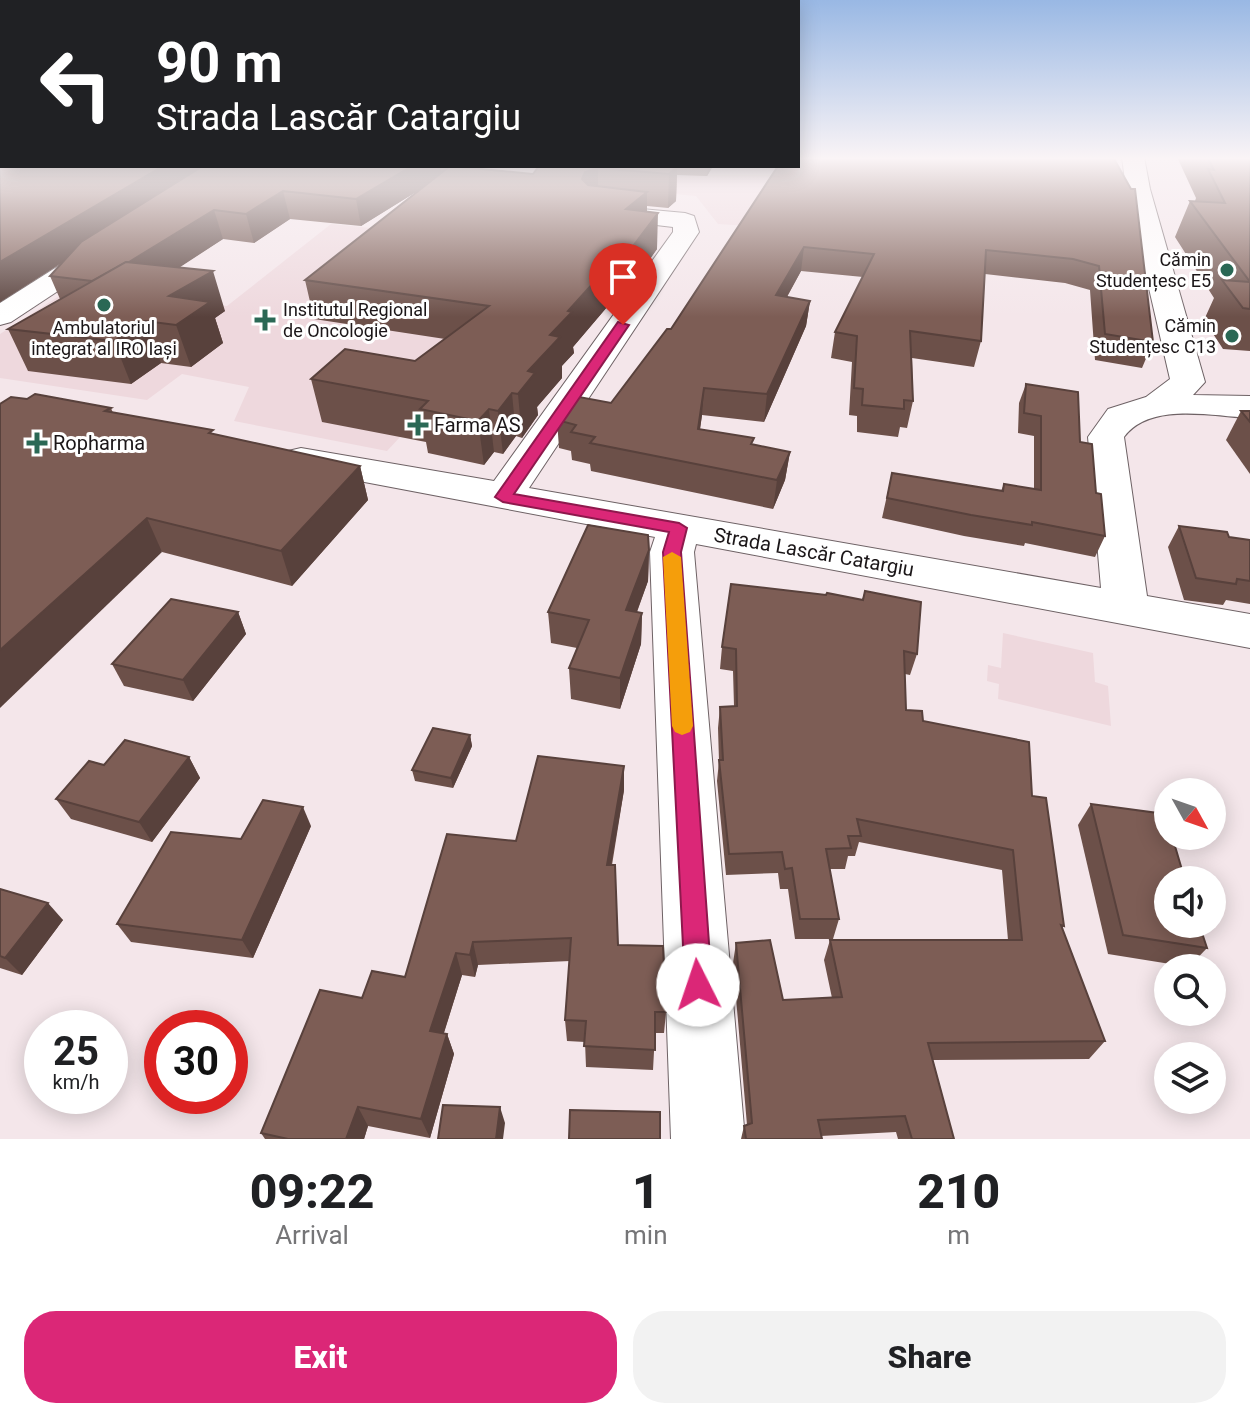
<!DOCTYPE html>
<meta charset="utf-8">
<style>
body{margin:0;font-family:Roboto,sans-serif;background:#f2f2f2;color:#202124;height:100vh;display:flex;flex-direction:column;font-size:30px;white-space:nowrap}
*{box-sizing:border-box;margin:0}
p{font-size:26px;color:#757577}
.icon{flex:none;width:44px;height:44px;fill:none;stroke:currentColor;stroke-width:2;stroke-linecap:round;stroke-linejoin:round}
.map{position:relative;height:1139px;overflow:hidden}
.sheet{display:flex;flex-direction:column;background:#fff;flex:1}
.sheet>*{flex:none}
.hud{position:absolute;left:0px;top:0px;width:800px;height:168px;box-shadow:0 4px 20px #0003;background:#202124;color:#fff;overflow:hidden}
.needle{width:52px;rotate:130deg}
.fabs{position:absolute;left:1154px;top:778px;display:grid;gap:16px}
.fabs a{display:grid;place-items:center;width:72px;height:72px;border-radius:50%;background:#fff;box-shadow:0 4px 20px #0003;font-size:40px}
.speed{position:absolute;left:24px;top:1010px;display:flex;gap:16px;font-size:40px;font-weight:700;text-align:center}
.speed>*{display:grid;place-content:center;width:104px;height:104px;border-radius:50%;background:#fff;box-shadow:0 4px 20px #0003;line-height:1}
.speed small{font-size:20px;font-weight:400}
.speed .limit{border:12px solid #d22;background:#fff;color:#111}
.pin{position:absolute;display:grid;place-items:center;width:68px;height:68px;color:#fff;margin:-82px -34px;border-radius:50% 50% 50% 0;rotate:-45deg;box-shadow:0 0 8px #0007}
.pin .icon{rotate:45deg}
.me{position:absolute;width:88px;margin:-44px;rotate:356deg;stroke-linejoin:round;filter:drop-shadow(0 0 6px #0008)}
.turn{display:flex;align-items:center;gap:28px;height:168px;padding:0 24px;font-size:36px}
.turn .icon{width:104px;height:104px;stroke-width:2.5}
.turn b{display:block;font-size:56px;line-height:68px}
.eta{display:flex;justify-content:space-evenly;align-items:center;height:136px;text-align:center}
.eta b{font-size:48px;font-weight:800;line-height:56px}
.action{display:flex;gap:16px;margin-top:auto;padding:16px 24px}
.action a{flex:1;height:92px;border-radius:32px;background:#db2777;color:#fff;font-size:32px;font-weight:800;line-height:92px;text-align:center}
.action a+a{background:#f2f2f2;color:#202124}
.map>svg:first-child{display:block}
.built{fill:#eed8dd}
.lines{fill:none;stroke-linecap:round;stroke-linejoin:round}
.minor-casing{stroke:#6e6265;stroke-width:2}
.minor{fill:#fff;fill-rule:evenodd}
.wall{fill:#6c5049}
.shaded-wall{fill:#58413c}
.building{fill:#7d5d55;stroke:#58413c;stroke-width:2}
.route{fill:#db2777;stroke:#8e194d;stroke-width:2}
.slow{fill:#f59e0b}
.poi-dot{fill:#2a6855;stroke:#fff;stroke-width:3}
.labels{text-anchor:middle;stroke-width:6;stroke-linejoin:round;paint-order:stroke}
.far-poi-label{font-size:18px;fill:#1b1618;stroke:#fff;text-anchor:end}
.poi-label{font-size:20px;fill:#1b1618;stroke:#fff;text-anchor:start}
.street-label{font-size:20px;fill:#1b1618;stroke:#fff}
</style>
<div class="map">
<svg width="1250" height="1139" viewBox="0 0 1250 1139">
<rect width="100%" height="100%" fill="#f4e6ea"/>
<g class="built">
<path d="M798,157L868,234L718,224L696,196L610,188L589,235L387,451L234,421L249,387L182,374L147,400L0,378V334L70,289L227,306L331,224L392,230L440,191L303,166H798Z"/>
<path d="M1003,633L1093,653L1095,682L1108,686L1111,726L998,699L999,684L987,681L988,665L1001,668Z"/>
</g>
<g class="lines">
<defs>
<g id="minor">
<path d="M1122,157H1144L1150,189L1205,382L1193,395L1250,396V418C1211,416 1150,402 1124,437L1147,596L1250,614V648L696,544L694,552L745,1139H671L650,552L655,537L301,470L288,467L282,459L288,451L301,448L494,481L673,232V227L589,217L586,212L589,207L598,205L685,213L694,216L699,232L529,488L1101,588L1088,437L1108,409L1146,397L1170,379L1126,189Z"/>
<path d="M102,242L111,244L115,250L111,256L11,322L0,325V303L93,244Z"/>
</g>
</defs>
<use href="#minor" class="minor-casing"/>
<use href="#minor" class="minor"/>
</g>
<g class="wall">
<path d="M0,157L2,166H481L479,169L533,174L539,166H713L707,176L677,175L676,201L668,208L647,206V212L657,249L630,287H624L573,347L574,353L562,365V378L537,407L538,415L522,438L516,436L503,454L494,452L484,465L428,453L426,442L322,422L311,379L415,361L445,339L314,319L305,280L419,190L361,226L290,219L254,243L223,239L179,267L225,311L215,318L223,343L191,367L161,363L131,384L28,371L8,329L60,299L50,276L63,262L0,302Z"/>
<path d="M1113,157L1153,342L1142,368L1095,360L1090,290L1065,283L985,274L981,341L974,367L912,358L913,401L907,428L900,427L898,437L857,432V416L849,415L852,362L831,358L835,332L863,277L801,271L787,297L810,301L806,326L764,422L702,415L700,429L753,445L790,452L785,480L773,509L591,471L590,464L572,460L571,451L559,448L557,420L611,403L671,329L778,166Z"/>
<path d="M1177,157H1249L1250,159V351L1223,349L1204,320L1214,298L1175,237L1190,201H1195L1196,198Z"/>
<path d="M1026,384L1080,442L1096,493L1105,536L1095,557L1025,543L1024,546L964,536L882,518L892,473L1001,491L1004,484L1034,489V436L1018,433L1019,403Z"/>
<path d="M27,399L111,408L113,413L360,466L368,500L292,586L162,552Z"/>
<path d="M1241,411H1250V474L1226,440Z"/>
<path d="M1179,526L1229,537L1250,540V604L1226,600L1223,605L1184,600L1168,547Z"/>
<path d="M649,550L648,581L637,612L642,613L641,644L620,709L571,699L569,668L577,648L551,643L548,612Z"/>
<path d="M865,591L917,654L910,675L905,674L906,710L1032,796L1064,926L1062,928L1105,1041L1089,1059L933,1060L954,1139H898L896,1132L821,1136L822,1139H741L744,1126L747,1125L733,963L736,943L783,1000L832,998L824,960L830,940H1008L1002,870L859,842L855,856H848L845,869H830L839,919L833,939H795L788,889H780L778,873L726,875L717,781L719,761L718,728L720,707L734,706L733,671L720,669L722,647L862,600Z"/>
<path d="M238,612L246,634L193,701L124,686L112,664Z"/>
<path d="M470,735L472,746L453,788L415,781L412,770Z"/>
<path d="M189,757L200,778L152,842L71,819L56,799L104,765Z"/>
<path d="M624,790L612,865L618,945L666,1012L664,1033H655L653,1070L586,1067L585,1042L567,1041L565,1020L570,961L478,965L475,977L462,975L444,1033L447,1034L454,1054L430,1138L368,1126L364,1139H265L261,1133L362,998L405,977L516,841Z"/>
<path d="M1091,804L1207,948L1189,967L1108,954L1078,825Z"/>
<path d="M311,826L253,958L131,942L117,924L241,839Z"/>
<path d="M0,889L63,920L22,975L0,968Z"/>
</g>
<g class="shaded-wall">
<path d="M163,166H213L0,302V262Z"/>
<path d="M412,166H441L442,176L361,226L356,199Z"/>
<path d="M454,166H481L456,194Z"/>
<path d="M708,166H713L707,176Z"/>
<path d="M677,167L676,201L668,208L669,174Z"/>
<path d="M598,168V202L582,179L585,172Z"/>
<path d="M283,191L290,219L254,243L246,214Z"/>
<path d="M647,192V227L626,209Z"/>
<path d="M214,210L223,239L110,313L97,282Z"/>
<path d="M658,213L657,249L630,287V250Z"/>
<path d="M804,247L801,271L774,320L776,295Z"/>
<path d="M624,249V287L573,347L574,353L562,366V378L537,407L538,415L522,438L518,394L528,371L550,335L568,311Z"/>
<path d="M213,271L225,311L215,318L223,343L191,367L176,325L169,296Z"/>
<path d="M810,301L806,326L764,422L767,394Z"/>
<path d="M145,321L161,363L131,384L114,341Z"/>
<path d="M704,388L702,415L696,456L698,429Z"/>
<path d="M512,393L516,436L503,454L498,411Z"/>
<path d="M489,409L494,452L484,465L478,421Z"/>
<path d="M790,452L785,480L773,509L777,480Z"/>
<path d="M360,466L368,500L292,586L281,551Z"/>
<path d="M147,518L162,552L0,708V650Z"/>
<path d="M649,550L648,581L626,641V610Z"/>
<path d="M238,612L246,634L193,701L183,680Z"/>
<path d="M642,613L641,644L620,709V678Z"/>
<path d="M470,735L472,746L453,788L451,778Z"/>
<path d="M189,757L200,778L152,842L139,822Z"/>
<path d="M624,766V790L607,889V865Z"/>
<path d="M303,807L311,826L253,958L242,940Z"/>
<path d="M48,903L63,920L22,975L5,958Z"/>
<path d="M473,942L478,965L475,977L470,955Z"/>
<path d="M456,953L462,975L438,1051L430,1031Z"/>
<path d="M447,1034L454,1054L430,1138L421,1119Z"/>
<path d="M358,1107L368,1126L364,1139H346Z"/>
<path d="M500,1107L505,1123L503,1139H496Z"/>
</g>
<g class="building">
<path d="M0,157H2V166H163L0,262Z"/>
<path d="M798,157H1113L1131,189H1135L1153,342L1105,334L1099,266L1073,259L986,250L981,341L910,331L913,401L904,400V409L862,405L863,389L854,388L857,336L835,332L874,254L804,247L776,295L810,301L767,394L704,388L698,429L754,438L751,444L790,452L777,480L590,443L595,437L571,432L576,425L557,420L574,396L611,403L667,329H671L778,166H798Z"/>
<path d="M1207,157H1249L1250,159V309L1243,308L1222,280L1250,282L1190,201L1225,203L1208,169L1214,170Z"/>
<path d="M203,166H412L356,199L283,191L246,214L214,210L129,262H126L92,281L50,276L81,242Z"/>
<path d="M450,166L533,174L539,166H677V167L669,174L598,168L585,172L582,179L588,185L647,192L626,209L658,213L630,250L624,249L568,311L572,312L550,335L560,337L528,371L535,373L518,394L512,393L498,411L489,409L478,421L420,409L428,401L311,379L345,349L415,361L489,306L305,280Z"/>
<path d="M126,262L213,271L169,296L210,302L176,325L145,321L114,341L8,329Z"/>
<path d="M1026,384L1078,392L1080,442L1092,444L1096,493L1101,494L1105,536L1032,522V525L971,515L887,498L892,473L1003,491L1004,484L1041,490V416L1024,413Z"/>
<path d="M35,394L111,408L105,411L213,430L209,433L360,466L281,551L147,518L0,650V404L11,397L27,399Z"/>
<path d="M1241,411H1250V422Z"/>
<path d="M588,525L648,535L649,550L626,610L642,613L620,678L569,668L589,620L548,612Z"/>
<path d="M1179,526L1227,532L1229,537L1250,540V581L1237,579L1236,584L1196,578Z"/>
<path d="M731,584L826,595L827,593L863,600L865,591L921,602L917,654L904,651L906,710L922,711L923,721L1029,742L1032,796L1046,798L1064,926L1061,925L1105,1041L928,1043L954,1139H912L905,1116L818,1120L822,1139H746L744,1126L752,1123L736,943L770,940L783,1000L842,997L830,940H1022L1013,850L857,819L861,836H848L851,848L826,849L839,919H800L792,868L785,869L782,852L729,854L719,760H723L720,707L737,706L736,649L722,647Z"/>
<path d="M171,599L238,612L183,680L112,664Z"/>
<path d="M433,728L470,735L451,778L412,770Z"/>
<path d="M125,740L189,757L139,822L56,799L89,761L104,765Z"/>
<path d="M538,756L624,766L607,865H615L618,945L663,946L666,1012H655V1050L584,1046L586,1021L565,1020L571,938L473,942L470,955L456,953L430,1031L447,1034L421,1119L358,1107L346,1139H288L261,1133L320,990L362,998L372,971L405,977L447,834L516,841Z"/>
<path d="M263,800L303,807L242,940L117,924L171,832L241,839Z"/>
<path d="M1091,804L1165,814L1168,825V836H1172L1185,880H1168V924H1199L1207,948L1123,935Z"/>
<path d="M0,889L48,903L5,958L0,956Z"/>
<path d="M443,1105L500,1107L496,1139H438Z"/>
<path d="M570,1110L660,1112V1139H569Z"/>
</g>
<linearGradient id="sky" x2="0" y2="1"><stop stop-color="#99b8e4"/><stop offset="0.5" stop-color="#faf4f6"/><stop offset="1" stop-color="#faf4f6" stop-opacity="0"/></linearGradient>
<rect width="1250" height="317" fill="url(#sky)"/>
<path class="route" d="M618,322L629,325L514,494L679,523L687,528L681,552L712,985L708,994L698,998L689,994L685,985L663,552L669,532L503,502L495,497Z"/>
<path class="slow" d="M672,552L681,557L693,726L690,732L682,735L675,732L672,726L663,557Z"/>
<g class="poi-dot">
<circle cx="1227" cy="270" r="8"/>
<circle cx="104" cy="305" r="8"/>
<path d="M261 308h8v8h8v8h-8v8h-8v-8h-8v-8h8z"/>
<circle cx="1232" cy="336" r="8"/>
<path d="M414 413h8v8h8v8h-8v8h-8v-8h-8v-8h8z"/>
<path d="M33 431h8v8h8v8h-8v8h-8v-8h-8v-8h8z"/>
</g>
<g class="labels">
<g class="far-poi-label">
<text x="1211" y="266">Cămin<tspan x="1211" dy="21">Studențesc E5</tspan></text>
<text x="283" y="316" text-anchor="start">Institutul Regional<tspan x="283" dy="21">de Oncologie</tspan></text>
<text x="1216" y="332">Cămin<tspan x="1216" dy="21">Studențesc C13</tspan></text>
<text x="104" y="334" text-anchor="middle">Ambulatoriul<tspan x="104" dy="21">integrat al IRO Iași</tspan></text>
</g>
<g class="poi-label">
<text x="434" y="432">Farma AS</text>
<text x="53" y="450">Ropharma</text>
</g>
<g class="street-label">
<text transform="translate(814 552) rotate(10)" y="7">Strada Lascăr Catargiu</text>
</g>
</g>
</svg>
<div class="fabs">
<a><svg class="needle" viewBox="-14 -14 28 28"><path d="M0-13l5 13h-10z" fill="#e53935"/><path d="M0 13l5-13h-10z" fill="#757577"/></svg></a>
<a><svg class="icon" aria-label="sound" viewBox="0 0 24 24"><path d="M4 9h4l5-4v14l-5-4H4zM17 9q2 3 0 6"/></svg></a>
<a><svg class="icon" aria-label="search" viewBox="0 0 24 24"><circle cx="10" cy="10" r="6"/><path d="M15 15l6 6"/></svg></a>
<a><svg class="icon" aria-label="layers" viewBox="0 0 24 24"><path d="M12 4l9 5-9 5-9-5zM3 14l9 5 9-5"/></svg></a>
</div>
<div class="speed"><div>25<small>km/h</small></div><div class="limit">30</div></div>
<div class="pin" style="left:623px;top:325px;background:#d93025"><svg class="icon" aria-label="arrive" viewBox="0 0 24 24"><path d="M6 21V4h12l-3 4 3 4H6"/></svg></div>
<svg class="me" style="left:698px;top:985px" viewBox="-20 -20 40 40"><circle r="19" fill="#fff"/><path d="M0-13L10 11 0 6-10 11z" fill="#db2777"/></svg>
<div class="hud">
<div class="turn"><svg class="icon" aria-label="left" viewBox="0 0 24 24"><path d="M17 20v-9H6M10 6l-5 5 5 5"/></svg><div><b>90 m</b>Strada Lascăr Catargiu</div></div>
</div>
</div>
<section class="sheet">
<div class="eta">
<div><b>09:22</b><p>Arrival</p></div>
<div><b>1</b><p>min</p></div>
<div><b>210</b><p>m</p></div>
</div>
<div class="action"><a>Exit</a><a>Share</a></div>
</section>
